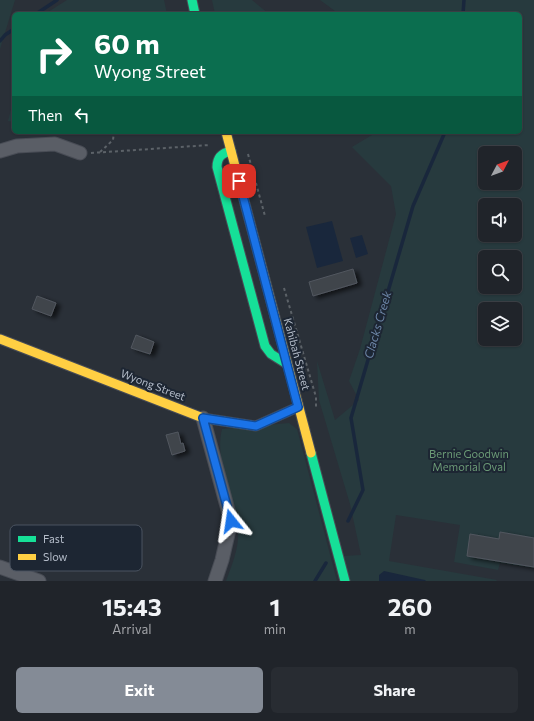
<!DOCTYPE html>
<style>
body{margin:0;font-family:Commissioner,sans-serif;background:#282c32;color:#f1f3f6;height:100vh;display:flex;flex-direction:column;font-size:15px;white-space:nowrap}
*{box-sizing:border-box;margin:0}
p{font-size:13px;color:#a2a4a8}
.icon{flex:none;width:22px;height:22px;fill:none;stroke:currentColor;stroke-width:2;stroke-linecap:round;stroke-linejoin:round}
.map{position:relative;height:581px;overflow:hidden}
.details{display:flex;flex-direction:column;background:#20242a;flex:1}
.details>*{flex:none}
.top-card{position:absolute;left:12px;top:12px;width:510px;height:122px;border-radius:6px;box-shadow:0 1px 3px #0004,0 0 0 1px #3d4147;background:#0b6e4f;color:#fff;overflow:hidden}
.needle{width:26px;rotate:49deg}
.controls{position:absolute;left:478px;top:146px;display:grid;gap:8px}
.controls a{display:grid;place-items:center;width:44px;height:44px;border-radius:6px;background:#20242a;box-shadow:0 1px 3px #0004,0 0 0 1px #3d4147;font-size:20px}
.pin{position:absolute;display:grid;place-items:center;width:34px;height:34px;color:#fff;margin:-17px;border-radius:8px;box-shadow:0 2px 6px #0006}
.me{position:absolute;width:44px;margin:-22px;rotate:345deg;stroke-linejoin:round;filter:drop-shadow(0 0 3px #0008)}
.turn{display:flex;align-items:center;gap:14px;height:84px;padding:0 16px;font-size:18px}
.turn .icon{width:52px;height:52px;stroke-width:2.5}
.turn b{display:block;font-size:28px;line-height:34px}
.then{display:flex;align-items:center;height:38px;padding:0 16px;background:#0003;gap:8px;font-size:15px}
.eta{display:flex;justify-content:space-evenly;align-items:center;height:68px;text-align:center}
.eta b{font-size:24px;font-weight:700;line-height:28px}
.primary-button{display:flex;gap:8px;margin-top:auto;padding:8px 16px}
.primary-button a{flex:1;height:46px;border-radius:6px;background:#848b96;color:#fff;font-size:16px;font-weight:700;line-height:46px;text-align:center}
.primary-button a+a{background:#282c32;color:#f1f3f6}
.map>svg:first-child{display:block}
.green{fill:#273a3e;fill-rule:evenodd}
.water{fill:#19273c}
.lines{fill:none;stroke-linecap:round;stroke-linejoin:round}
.stream{stroke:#19273c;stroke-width:3.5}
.building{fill:#3f444c;stroke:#52575f;filter:url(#shadow)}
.street-casing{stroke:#484c55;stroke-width:15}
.fast-casing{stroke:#484c55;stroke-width:11}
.slow-casing{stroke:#484c55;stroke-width:11}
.path{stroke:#5c6268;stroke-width:2;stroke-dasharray:3 3;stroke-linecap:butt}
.street{stroke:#5a5e66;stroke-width:13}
.fast{stroke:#16e098;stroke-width:9}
.slow{stroke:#ffcf43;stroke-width:9}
.route-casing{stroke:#114b97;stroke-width:10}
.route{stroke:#1a73e8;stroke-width:7}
.labels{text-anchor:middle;stroke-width:4;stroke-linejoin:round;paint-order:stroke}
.street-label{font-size:11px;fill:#b4bcc9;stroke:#1d2633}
.park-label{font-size:11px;fill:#6b9a76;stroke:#1d2633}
.water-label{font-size:12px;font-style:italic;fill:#6d86a8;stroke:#1d2633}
.key{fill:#1d2633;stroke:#4a5360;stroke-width:1}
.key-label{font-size:11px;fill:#b4bcc9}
</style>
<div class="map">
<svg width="534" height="581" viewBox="0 0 534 581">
<defs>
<filter id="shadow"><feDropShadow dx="4.5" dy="2.5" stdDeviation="2" flood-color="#0009"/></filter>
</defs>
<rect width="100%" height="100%" fill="#2a3038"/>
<g class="green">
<path d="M0,0H15L0,49Z"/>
<path d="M67,0H164L167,14H45Z"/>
<path d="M212,0H252L269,14H215Z"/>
<path d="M320,0H534V568L500,563L498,570L454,562L460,525L396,515L389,561L497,580L496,581H350L343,556L361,555L350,504L319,400L317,361L335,420L359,400L349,381L360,349L396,214L391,186L352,147L377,132H520V14H339ZM485,153H515V183H485ZM485,205H515V235H485ZM485,257H515V287H485ZM485,309H515V339H485Z"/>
<path d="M14,98V122L8,121Z"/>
<path d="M112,132H163L143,135Z"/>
<path d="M289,423L297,429L337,581H226C232,565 240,546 238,528C234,495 214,463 222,429Z"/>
</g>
<g class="water">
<path d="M332,221L343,261L317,268L306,227Z"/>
<path d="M362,235L368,254L356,258L350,238Z"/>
<path d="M384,571L425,580L426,581H379V575Z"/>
</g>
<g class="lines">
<g class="stream">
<path d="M36,14L57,0"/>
<path d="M463,14L464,0"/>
<path d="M0,41L5,35L14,29"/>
<path d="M348,521L363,490L351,418L413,206L445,132"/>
<path d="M315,581L326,563"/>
</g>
</g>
<g class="building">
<path d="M353,269L357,283L313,296L309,282Z"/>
<path d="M37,296L56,303L51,316L32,309Z"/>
<path d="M136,335L154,342L150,354L131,348Z"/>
<path d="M178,432L181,444L183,443L185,451L172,455L166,435Z"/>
<path d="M500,532L534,538V567L467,556L470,534L499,539Z"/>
</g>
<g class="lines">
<defs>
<g id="street">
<path d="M0,151L17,146L55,144L80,153"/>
<path d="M203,418L231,521L222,560L215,581"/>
<path d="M0,567L39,581"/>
</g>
<g id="fast">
<path d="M192,0L195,14"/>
<path d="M231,151C222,153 217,157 217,167L265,346L271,354L287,364"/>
<path d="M311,453L345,581"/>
</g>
<g id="slow">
<path d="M226,132L311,453"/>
<path d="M0,339L203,418L256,426L298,407"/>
</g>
</defs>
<use href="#street" class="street-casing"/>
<use href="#fast" class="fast-casing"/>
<use href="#slow" class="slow-casing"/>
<g class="path">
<path d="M100,152L113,140L114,132"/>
<path d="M91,153L210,145"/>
<path d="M248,154L265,216"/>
<path d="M284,288L316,397V409"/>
</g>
<use href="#street" class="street"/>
<use href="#fast" class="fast"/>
<use href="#slow" class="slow"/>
</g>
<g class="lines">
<defs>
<path id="route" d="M231,521L203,418L256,426L298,407L239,181"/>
</defs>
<use href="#route" class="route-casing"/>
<use href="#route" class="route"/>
</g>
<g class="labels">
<g class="street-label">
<text transform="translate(297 354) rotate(75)" y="4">Kahibah Street</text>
<text transform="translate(153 385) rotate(21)" y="4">Wyong Street</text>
</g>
<g class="park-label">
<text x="469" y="458">Bernie Goodwin<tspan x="469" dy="13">Memorial Oval</tspan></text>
</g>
<g class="water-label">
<text transform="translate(378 325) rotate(-74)" y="4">Clacks Creek</text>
</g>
</g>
<rect x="10" y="525" width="132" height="46" rx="6" class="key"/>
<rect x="18" y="536" width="18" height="6" fill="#16e098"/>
<rect x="18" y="554" width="18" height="6" fill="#ffcf43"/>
<g class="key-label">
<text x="43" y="543">Fast</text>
<text x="43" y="561">Slow</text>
</g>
</svg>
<div class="controls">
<a><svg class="needle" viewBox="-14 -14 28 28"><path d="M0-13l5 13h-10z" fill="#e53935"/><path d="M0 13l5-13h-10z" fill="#a2a4a8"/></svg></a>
<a><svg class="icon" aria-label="sound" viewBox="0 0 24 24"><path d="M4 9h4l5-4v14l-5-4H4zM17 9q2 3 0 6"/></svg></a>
<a><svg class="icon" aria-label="search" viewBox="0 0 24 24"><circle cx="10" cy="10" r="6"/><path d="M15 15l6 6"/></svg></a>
<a><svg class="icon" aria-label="layers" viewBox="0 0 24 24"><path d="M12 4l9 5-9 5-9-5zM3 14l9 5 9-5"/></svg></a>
</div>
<div class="pin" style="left:239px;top:181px;background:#d93025"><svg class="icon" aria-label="arrive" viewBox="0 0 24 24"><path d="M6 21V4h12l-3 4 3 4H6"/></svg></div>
<svg class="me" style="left:231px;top:521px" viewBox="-20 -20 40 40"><path d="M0-17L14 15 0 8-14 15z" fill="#1a73e8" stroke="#fff" stroke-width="4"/></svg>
<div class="top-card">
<div class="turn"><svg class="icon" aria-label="right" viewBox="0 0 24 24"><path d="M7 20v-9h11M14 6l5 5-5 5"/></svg><div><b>60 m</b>Wyong Street</div></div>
<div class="then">Then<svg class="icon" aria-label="left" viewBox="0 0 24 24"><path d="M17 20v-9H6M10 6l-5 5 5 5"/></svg></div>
</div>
</div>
<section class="details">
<div class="eta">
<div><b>15:43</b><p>Arrival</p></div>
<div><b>1</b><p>min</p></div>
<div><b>260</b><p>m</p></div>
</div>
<div class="primary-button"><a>Exit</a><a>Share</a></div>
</section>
